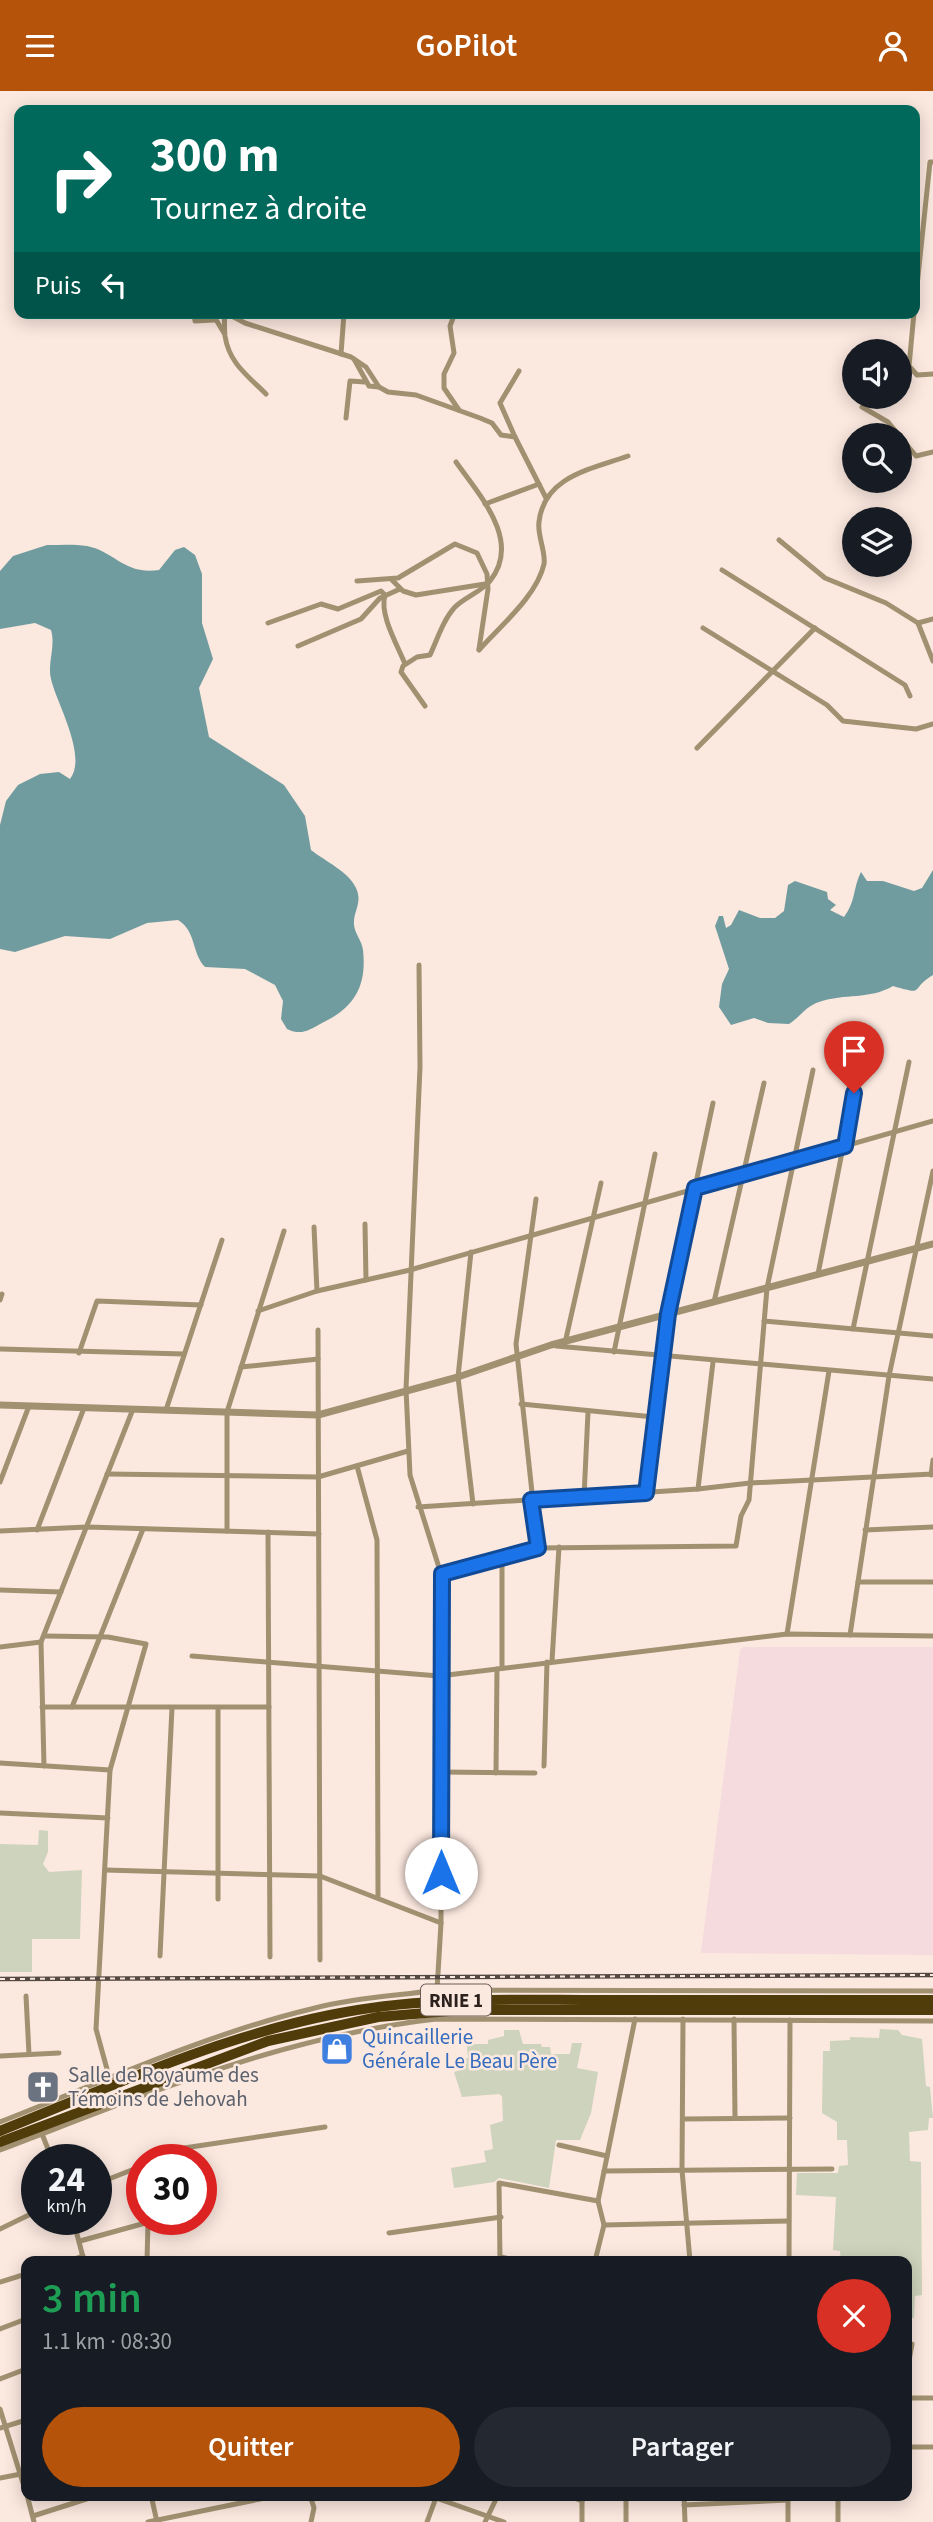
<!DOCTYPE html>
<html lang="fr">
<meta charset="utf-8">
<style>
body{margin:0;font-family:"Source Sans 3",sans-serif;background:#242831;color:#f1f3f6;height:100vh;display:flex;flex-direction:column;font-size:26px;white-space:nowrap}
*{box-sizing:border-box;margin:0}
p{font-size:23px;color:#9ea1a6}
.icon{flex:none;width:38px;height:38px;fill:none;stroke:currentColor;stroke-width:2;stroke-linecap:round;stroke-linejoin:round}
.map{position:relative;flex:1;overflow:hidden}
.sheet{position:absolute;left:21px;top:2165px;width:891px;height:245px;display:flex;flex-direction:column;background:#171b24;border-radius:14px;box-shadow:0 4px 18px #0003}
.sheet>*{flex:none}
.guide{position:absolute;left:14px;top:14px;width:906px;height:214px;border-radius:14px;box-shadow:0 4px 18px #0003;background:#00695c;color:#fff;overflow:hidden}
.tools{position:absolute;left:842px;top:248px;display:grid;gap:14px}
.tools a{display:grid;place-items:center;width:70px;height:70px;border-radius:50%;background:#171b24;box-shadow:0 4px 18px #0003;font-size:35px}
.speed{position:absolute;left:21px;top:2053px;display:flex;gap:14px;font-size:35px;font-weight:700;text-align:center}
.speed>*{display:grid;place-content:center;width:91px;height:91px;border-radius:50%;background:#171b24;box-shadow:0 4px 18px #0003;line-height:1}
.speed small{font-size:18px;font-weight:400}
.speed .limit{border:10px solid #d22;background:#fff;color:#111}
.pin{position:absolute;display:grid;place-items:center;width:60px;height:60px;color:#fff;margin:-72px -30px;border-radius:50% 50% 50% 0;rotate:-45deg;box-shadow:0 0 7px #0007}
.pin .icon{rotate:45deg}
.me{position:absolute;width:77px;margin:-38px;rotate:0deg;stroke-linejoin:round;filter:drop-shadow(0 0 5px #0008)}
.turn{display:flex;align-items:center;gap:24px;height:147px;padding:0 21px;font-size:32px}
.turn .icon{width:91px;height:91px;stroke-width:2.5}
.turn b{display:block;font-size:49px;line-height:60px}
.then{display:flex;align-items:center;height:66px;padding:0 21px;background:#0003;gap:14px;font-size:26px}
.round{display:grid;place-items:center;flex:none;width:74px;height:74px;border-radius:37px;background:#242831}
.head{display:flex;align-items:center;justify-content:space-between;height:119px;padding:0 21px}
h1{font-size:42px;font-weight:600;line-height:52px;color:#1e9e55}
.cta{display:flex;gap:14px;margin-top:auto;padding:14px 21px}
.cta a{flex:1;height:80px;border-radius:42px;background:#b45309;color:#fff;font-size:28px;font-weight:600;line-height:80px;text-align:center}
.cta a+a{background:#242831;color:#f1f3f6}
header{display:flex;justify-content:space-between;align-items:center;height:91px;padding:0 21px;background:#b45309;color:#fff;font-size:32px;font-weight:600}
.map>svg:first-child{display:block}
.industrial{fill:#f5dade}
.green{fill:#ced3bd}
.water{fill:#709c9f}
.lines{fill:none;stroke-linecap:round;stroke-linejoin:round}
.minor{stroke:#a19171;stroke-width:5}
.tertiary{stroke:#a19171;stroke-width:7}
.trunk{stroke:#503c0a;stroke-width:10}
.rail-casing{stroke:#544842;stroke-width:4.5}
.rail{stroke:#fbe8df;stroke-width:2;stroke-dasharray:5;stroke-linecap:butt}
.route-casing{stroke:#114b97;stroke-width:18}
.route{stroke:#1a73e8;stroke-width:12}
.labels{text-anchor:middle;stroke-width:5;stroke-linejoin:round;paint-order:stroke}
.shield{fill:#fbe8df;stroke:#6a5d56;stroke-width:2}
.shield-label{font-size:19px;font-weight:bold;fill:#2c211c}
.shop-label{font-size:21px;fill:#366cbe;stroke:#fbe8df;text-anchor:start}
.worship-label{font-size:21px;fill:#5b616d;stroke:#fbe8df;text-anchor:start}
</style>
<header><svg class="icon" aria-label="menu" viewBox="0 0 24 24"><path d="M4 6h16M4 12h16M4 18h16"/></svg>GoPilot<svg class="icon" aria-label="person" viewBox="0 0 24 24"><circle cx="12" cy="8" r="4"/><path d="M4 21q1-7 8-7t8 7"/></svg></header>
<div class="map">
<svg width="933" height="2431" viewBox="0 0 933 2431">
<rect width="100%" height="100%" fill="#fbe8df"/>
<path class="industrial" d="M744,1556H933V1864L701,1862L740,1559Z"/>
<g class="green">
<path d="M39,1739L48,1740V1761L43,1773L49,1781L82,1779L80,1848H32V1881H0V1753L38,1754Z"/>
<path d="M880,1938L898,1939L902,1944L922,1948L926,1995L930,1996L933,2027H929L928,2039L909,2041L910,2070L921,2071L922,2204L915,2205L914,2227H907L906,2170H841L840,2160L833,2159L836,2106L796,2104L797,2082H838L839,2075L848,2074L847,2049H837V2031L822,2022L823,1960H830V1950L850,1949V1946L879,1947Z"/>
<path d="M504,1939H519L523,1953H541L542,1956H550L551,1963H570L572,1952H582L577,1977L598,1981L591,2022L580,2049H556L549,2097L499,2087L494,2091L454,2097L451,2077L486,2071L484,2060L493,2058L490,2034L503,2030L502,2005L499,2003L462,2006L454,1981L461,1979V1969L468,1967L466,1945L471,1943L472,1953H488V1949L504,1945Z"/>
</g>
<g class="water">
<path d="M47,454C60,454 74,453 87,455C116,461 124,484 159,479L175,459L184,456L195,464L202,483V532L213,568L199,597L209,646L284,694L305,725L311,759C325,770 349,781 356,797C363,812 353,820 354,834C355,843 362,850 363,859C367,896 354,917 322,932C309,939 302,945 287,938L281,928L283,910L275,894L245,878L205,876C191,861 197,841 178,829L147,832L110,848L65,845L15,861L0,858V734L6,710L18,694L40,683L59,681L70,688C88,665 56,611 51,588C47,572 56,556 51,539L35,532L0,538V480L13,465Z"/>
<path d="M933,779V884C909,898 927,905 893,895C869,909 845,902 819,911C806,915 799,927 789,933L768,932L754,927L731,934L719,916L722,893L729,878L715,835L719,825H723L726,837L731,834L739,819L760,827H775L784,820L788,794L795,790L827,801L828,808L836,814L830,819L844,826C856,810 853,797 861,781L867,790H883L914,800L922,797Z"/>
</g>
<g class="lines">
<g class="minor">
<path d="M915,214L930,71H933"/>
<path d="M194,222L195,230L214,229"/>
<path d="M212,222L224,242"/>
<path d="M224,222C225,230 224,237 225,245C229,272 248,285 266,303"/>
<path d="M226,222L245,232L351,266L366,276L379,296L388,301L416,304L480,327L492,332L501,344L515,346L546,407"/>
<path d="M455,222L450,235L454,262L444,283V297L459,319"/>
<path d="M914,222L909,275L917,284L933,283"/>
<path d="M341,263L344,222"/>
<path d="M354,268L369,295L379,296"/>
<path d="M862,316L888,331L916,365L933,361"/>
<path d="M346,327L350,290L365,291"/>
<path d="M515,346L500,312L519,280"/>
<path d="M485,413L539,393"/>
<path d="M779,449L825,487L886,512L918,532L933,570"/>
<path d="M722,479L905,594L910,605"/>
<path d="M391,488L403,500L416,504L485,493"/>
<path d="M357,490L398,487L455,453L477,462L487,483L488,498L479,558"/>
<path d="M268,532L321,513L338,518L381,500L385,504C379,524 398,555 405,573"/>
<path d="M918,532L933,528"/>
<path d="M703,537L827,614L843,630L916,638L933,633"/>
<path d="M298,555L361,528L380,507L400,498"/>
<path d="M479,559C500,535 537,505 544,473C546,461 537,444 539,431C544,385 592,378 628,365"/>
<path d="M425,615L401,581L403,575L417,566L430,564C437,549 443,529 455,516C465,506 481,501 490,490C522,450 480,405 456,371"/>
<path d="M697,657L815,537"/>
<path d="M419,874L420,976L406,1298L410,1384L441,1483V1832L437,1899"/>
<path d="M536,1108L516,1253L538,1457"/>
<path d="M365,1133L366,1189"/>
<path d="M314,1136L317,1200"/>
<path d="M471,1161L458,1286L473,1413"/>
<path d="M818,1183L864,950"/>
<path d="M0,1209L2,1203"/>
<path d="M714,1211L764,992"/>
<path d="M258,1220L317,1200L410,1179L933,1030"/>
<path d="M764,1230L933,1245"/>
<path d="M853,1238L909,971"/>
<path d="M318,1239L320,1869"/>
<path d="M565,1252L601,1092"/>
<path d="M556,1255L933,1288"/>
<path d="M0,1258L184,1263"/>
<path d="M614,1261L655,1063"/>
<path d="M79,1262L97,1210L201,1214"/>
<path d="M241,1276L318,1268"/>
<path d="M521,1313L654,1326"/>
<path d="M166,1319L222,1149"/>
<path d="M357,1375L377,1449L378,1805"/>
<path d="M107,1383L318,1386L408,1360"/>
<path d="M931,1384L933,1369"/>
<path d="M0,1391L29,1315"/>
<path d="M698,1398L713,1271"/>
<path d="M646,1402L668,1223L713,1012"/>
<path d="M584,1406L588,1321"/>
<path d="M418,1416L698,1398L750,1392L933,1383"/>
<path d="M37,1439L84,1317"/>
<path d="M865,1439L933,1436"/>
<path d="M0,1440L87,1436L319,1443"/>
<path d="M227,1440V1321L284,1140"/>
<path d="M268,1441L270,1866"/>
<path d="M441,1483L538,1457L736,1455L741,1425L749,1409L767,1197L813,979"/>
<path d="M858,1491H933"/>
<path d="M0,1499L61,1501"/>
<path d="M787,1543L829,1280"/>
<path d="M850,1544L889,1285L933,1080"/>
<path d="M44,1545L108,1546L146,1553L110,1679L96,1938L110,1989"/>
<path d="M0,1556L41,1551"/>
<path d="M192,1565L439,1585L787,1543L933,1545"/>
<path d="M552,1570L559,1456"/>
<path d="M502,1577V1468"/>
<path d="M42,1616H269"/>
<path d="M72,1616L143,1438"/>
<path d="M218,1617V1808"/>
<path d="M0,1672L110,1679"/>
<path d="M44,1675L41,1551L133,1318"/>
<path d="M544,1675L547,1571"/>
<path d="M441,1681L535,1682"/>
<path d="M496,1682L497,1578"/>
<path d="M0,1722L108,1727"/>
<path d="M105,1779L320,1785L441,1832"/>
<path d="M160,1865L172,1617"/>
<path d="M26,1905L29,1963"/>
<path d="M683,1928L682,2079L690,2170"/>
<path d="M734,1928L735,2027"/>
<path d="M0,1965L59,1962"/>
<path d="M683,2028L790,2027"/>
<path d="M0,2031C102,1991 204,1944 311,1918C352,1907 395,1905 437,1899L933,1900"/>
<path d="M42,2043L52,2068"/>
<path d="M559,2054L607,2065"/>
<path d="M0,2059C145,2004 280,1946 436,1928L933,1930"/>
<path d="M156,2068L184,2057L325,2036"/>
<path d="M604,2080L832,2078"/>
<path d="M96,2093L142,2075"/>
<path d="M73,2128L84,2170"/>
<path d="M604,2134L789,2130"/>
<path d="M0,2138L37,2120"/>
<path d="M389,2142L501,2126"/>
<path d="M80,2150L160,2128"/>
<path d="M501,2166L519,2170"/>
<path d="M68,2170L83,2165"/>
<path d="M147,2170L148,2132"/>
<path d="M500,2170L499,2092L598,2110"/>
<path d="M595,2170L604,2134L598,2110L635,1928"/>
<path d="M789,2170L790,1929"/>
<path d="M0,2191L26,2183"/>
<path d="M0,2238L26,2228"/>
<path d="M906,2253H912L906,2286"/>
<path d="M0,2288L26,2278"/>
<path d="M906,2307H933"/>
<path d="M0,2318L26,2402"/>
<path d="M0,2337L26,2329"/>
<path d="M906,2356H933"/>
<path d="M0,2387L26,2382"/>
<path d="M27,2404L34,2431"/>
<path d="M151,2404L157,2431"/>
<path d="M310,2404L314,2417L311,2431"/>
<path d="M567,2404L582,2410"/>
<path d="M582,2404V2431"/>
<path d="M626,2404V2431"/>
<path d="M684,2404L685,2431"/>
<path d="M788,2404V2431"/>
<path d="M436,2407L504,2431"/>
<path d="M684,2414L788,2409"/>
<path d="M33,2425L99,2404"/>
<path d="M148,2431L280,2404"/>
<path d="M427,2431L437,2404"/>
<path d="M485,2431L498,2404"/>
<path d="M838,2431V2404"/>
</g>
<path class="tertiary" d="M0,1314L318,1324L458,1286L551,1254L933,1153"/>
<g class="trunk">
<path d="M0,2040C107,1997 216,1947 330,1924C419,1905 509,1909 599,1909C710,1909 822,1909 933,1909"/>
<path d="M0,2051L268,1950L378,1926L462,1919H933"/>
</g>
<defs>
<path id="rail" d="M0,1888L933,1884"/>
</defs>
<use href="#rail" class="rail-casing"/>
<use href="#rail" class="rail"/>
</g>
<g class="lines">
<defs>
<path id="route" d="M441,1782L442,1483L538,1457L531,1409L646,1402L668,1223L695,1097L845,1055L854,1002"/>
</defs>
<use href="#route" class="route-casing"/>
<use href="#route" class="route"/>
</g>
<defs>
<symbol id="shop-square" viewBox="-11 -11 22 22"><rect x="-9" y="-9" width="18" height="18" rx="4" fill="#3f7fe0" stroke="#fbe8df"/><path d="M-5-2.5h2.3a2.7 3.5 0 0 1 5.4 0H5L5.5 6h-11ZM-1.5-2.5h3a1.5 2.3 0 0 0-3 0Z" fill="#fff"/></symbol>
<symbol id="church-square" viewBox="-11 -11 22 22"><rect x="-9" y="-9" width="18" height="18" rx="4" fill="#6b7280" stroke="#fbe8df"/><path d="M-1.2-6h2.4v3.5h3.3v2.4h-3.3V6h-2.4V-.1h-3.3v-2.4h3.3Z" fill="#fff"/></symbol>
</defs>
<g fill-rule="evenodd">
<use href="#shop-square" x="318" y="1939" width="38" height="38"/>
<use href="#church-square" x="24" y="1977" width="38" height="38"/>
</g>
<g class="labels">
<rect class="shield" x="421" y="1893.5" width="70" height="31" rx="5"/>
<g class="shield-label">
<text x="456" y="1916">RNIE 1</text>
</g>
<g class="shop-label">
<text x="362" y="1953">Quincaillerie<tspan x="362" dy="24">Générale Le Beau Père</tspan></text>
</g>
<g class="worship-label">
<text x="68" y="1991">Salle de Royaume des<tspan x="68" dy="24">Témoins de Jehovah</tspan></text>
</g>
</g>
</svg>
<div class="tools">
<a><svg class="icon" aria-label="sound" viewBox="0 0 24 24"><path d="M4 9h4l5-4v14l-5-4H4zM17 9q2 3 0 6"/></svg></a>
<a><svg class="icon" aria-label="search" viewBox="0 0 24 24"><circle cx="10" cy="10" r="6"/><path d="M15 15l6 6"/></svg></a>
<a><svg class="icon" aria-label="layers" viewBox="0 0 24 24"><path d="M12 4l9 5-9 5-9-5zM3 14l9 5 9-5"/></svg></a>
</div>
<div class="speed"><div>24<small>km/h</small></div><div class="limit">30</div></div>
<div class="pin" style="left:854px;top:1002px;background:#d93025"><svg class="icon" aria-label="arrive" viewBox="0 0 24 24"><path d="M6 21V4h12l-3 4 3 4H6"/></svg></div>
<svg class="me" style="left:441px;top:1782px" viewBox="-20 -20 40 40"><circle r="19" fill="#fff"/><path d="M0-13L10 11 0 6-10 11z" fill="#1a73e8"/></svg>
<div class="guide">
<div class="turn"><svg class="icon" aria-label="right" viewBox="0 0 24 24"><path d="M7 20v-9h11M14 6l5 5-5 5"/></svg><div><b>300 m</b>Tournez à droite</div></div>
<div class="then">Puis<svg class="icon" aria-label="left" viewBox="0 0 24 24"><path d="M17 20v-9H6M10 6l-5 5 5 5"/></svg></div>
</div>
<section class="sheet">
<div class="head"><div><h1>3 min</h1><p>1.1 km · 08:30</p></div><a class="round" style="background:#d93025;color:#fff"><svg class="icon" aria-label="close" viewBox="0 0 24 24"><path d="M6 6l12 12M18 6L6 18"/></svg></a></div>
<div class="cta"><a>Quitter</a><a>Partager</a></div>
</section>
</div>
